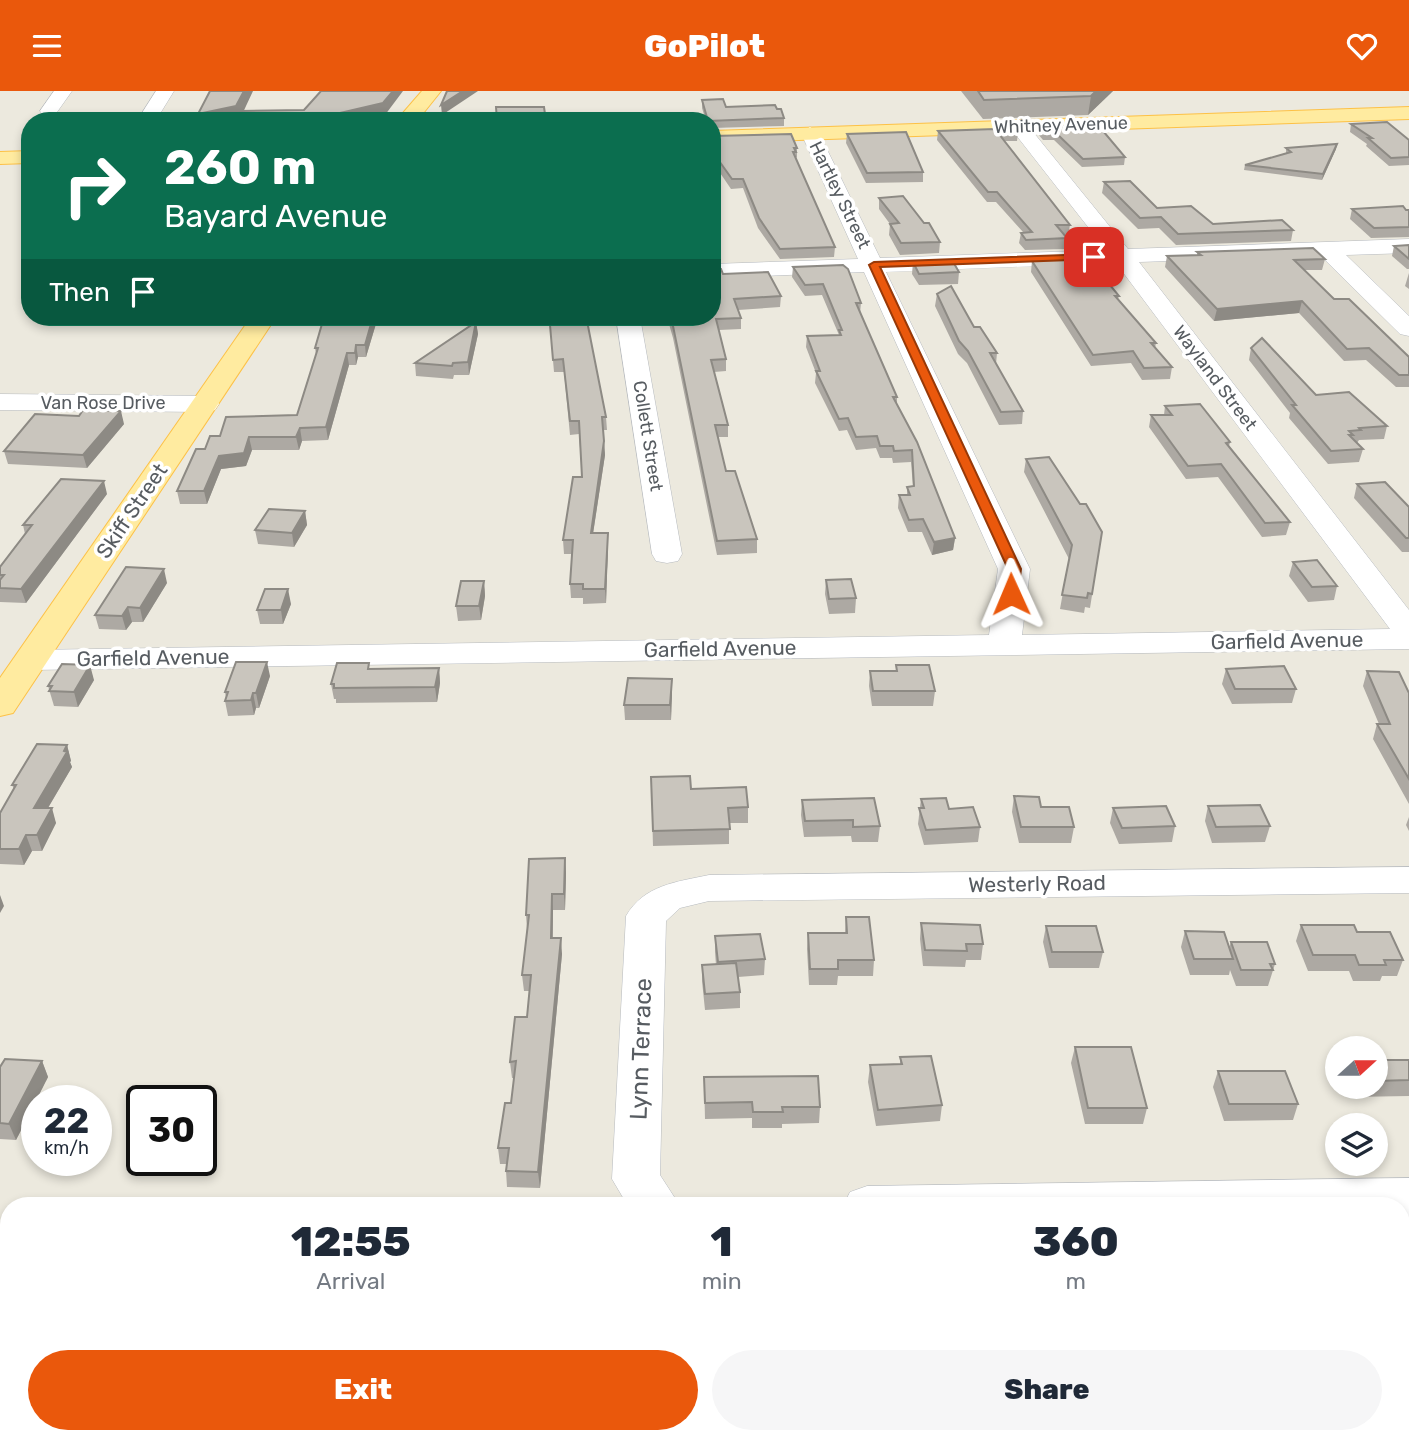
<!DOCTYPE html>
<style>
body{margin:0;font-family:Rubik,sans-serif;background:#f6f6f7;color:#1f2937;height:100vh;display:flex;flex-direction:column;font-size:26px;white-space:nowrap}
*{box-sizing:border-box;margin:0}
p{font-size:23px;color:#747a83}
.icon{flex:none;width:38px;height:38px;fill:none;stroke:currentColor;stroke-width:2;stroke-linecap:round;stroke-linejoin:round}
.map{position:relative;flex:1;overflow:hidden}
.drawer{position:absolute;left:0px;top:1106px;width:1410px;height:247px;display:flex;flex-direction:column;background:#fff;border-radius:28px 28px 0 0;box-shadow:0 4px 10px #0003}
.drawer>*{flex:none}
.hud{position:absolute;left:21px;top:21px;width:700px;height:214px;border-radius:28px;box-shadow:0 4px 10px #0003;background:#0b6e4f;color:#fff;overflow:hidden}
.needle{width:46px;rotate:69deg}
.controls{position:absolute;left:1325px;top:945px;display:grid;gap:14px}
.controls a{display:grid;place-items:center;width:63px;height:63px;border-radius:50%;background:#fff;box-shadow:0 4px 10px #0003;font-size:35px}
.speed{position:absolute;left:21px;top:994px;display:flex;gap:14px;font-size:35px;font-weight:700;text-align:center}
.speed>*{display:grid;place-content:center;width:91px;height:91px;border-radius:50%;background:#fff;box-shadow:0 4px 10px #0003;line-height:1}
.speed small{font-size:18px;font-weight:400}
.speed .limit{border:4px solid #111;border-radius:10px;background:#fff;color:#111}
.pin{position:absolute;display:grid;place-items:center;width:60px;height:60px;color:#fff;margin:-30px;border-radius:14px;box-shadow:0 4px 10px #0006}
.me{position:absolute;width:77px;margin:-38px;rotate:359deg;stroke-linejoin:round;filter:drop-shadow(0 0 5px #0008)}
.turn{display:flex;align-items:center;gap:24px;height:147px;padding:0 28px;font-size:32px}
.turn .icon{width:91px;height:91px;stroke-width:2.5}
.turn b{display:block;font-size:49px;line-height:60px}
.then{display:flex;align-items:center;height:66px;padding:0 28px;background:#0003;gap:14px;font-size:26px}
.eta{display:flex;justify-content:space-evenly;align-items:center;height:119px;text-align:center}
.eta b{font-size:42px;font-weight:800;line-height:49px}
.cta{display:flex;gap:14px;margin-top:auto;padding:14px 28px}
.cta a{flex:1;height:80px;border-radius:42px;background:#ea580c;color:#fff;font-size:28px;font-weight:800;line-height:80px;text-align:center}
.cta a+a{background:#f6f6f7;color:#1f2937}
header{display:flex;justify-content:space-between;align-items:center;height:91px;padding:0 28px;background:#ea580c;color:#fff;font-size:32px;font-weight:800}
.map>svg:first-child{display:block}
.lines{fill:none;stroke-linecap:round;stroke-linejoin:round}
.minor-casing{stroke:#b6babf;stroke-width:1}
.major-casing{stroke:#fdc146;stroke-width:2}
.minor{fill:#fff;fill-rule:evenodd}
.major{fill:#ffeba0;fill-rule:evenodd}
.wall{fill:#ada9a3}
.shaded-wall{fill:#8d8a84}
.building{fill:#c9c5bd;stroke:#8d8a84;stroke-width:2}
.route{fill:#ea580c;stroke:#983908;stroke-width:2}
.labels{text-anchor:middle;stroke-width:7;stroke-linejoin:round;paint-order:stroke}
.far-street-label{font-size:18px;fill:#575c61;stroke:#fff}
.street-label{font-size:21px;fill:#575c61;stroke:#fff}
.near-street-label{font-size:24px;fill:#575c61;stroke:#fff}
</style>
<header><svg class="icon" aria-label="menu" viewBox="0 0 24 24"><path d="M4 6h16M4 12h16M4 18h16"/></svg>GoPilot<svg class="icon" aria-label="heart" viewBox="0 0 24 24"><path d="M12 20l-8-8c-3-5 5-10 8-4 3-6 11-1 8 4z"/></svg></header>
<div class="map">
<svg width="1409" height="1352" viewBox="0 0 1409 1352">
<rect width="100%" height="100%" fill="#ece9de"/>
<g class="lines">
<defs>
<g id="minor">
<path d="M54,0H72L55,24H43L40,20Z"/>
<path d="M156,0H174L158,26H144L142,22Z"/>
<path d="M1018,29L1025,31L1128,158L1409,148V162L1346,164L1409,225V245L1400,243L1321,165L1139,171L1409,519V558L31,579L19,576L14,569L19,562L31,559L989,544L998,478L864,181L712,187V173L858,168L801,42L810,36L819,42L880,167L1106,159L1009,35ZM1116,172L1390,538L1022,544L1030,478L886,181Z"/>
<path d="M616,226H640L682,463L678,470L667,472L656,470L652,463Z"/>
<path d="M0,303L206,305L215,307L219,313L215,319L206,321L0,319Z"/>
<path d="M1409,776V802L709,810L680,817L666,830L660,1084L680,1115H628L612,1088L626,825C644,794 676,791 709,784Z"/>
<path d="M1409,1087V1127H1402V1115H843L850,1101L867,1095Z"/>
</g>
<g id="major">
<path d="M422,0H441L417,30H396Z"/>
<path d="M1409,16V28L712,52V40Z"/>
<path d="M30,60V72L0,73V61Z"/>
<path d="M251,226H276L13,622L0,625V587Z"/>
</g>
</defs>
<use href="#minor" class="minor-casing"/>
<use href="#major" class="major-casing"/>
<use href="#minor" class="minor"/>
<use href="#major" class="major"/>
</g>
<g class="wall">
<path d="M961,0H1113L1088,24L983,28Z"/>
<path d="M702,9L726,16L777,18L784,27V35L712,37V30H706L702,17Z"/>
<path d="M1351,33L1409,49V74L1389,75L1366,55L1367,53L1350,41Z"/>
<path d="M997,35L1018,40L1017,50H1004L1070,134L1068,144H1064L1067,147L1066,158L1025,159L1019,152L1021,142L1023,141L996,111H987L937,49L938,40H996Z"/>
<path d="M1039,36L1125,66L1124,74L1082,76L1054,49H1043L1038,43Z"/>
<path d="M847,43L923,81V91L866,92L846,52Z"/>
<path d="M713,45L797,57V66L796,67V68L835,156L834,166L780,168L758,137L743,97L731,98L712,70Z"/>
<path d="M1337,53L1336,58L1322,89L1244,79L1245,74L1286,62V57Z"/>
<path d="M1104,91L1157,117L1213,133L1293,139L1291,150L1176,154L1159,137L1138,138L1102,102Z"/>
<path d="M879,107L924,132L940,151L939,162L900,164L889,144L890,133L879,118Z"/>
<path d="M1352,118L1409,119V146L1371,147L1350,128Z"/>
<path d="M1409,154V178H1407L1392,165L1394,155Z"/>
<path d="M1197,161L1325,168L1322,179H1304L1334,208L1409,266V296H1396L1366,269L1344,270L1299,222L1214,230L1165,176L1167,165L1197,164Z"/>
<path d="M1040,167L1119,205L1118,208L1156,252L1155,257L1172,276L1170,288L1142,289L1131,272L1091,275L1031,181L1032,170L1040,169Z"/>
<path d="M913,171L959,181L958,193L919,194L912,183Z"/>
<path d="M793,176L861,212L860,222L897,306V313L955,447L953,459L932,464L922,441H908L898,417L899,404H907V396H913L911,371L893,372L892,367H880L876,357L856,359L847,339L839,340L815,292L816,282L806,256L807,245L839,244L822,204L805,205L792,186Z"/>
<path d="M1409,182V198L1405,195Z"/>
<path d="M723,183L781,205L780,216L738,219L741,227V238L719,239L726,268V280L714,281L728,334V346H718L726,380L757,448V462L717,464L673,247L667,226H712Z"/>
<path d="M937,203L974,236L997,262L996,273L1023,320L1022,333L999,334L967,272L958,263L935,215Z"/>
<path d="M322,226H378L366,266H358L356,274H349L328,349L302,350L299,359H252L246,375L221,378L207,413H180L177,400L205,358L220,345L297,324L316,263L315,257L323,231Z"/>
<path d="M476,231L478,243L469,284H454L453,288L416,285L415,272Z"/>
<path d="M550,234L606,326L607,339H603L605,364L593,442H608V456L606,512L583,513V507H571L570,493L572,463H564L563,449L582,386L579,343L570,344L564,281H554Z"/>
<path d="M1251,257L1316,304L1387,335L1384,348L1359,349L1357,352L1363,358L1359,371L1328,373L1289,327L1290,322L1249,269Z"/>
<path d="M1165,315L1230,351L1229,355L1290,431L1286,444L1262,446L1218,386L1186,388L1149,336L1151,324H1164Z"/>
<path d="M79,325L124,333L87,377L8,373L4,360Z"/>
<path d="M1026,368L1080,413L1102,441L1090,517L1085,516L1084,522L1060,518L1069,468L1024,381Z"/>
<path d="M1357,393L1409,416V461H1402L1354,407Z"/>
<path d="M107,403L26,512L0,511V476L25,443L23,434Z"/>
<path d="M305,420L307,434L294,456L258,453L255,439Z"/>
<path d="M1293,471L1337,495L1334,509L1308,511L1289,485Z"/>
<path d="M826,489L856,507L855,522L829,523L825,503Z"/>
<path d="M484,490L485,505L481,529L458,530L456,515Z"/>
<path d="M167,492L143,531H132L126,539L99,538L95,524Z"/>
<path d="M291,513L283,533H260L257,519Z"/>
<path d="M896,574L935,600L933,615H872L869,595L870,580H896Z"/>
<path d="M439,577L440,592L437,611L336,612V608H334L331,593L370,578Z"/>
<path d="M1226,578L1296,598L1292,612L1232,613L1222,593Z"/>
<path d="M1367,580L1409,602V713L1373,648L1377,633H1379L1363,595Z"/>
<path d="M270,585L259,617H256L254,624L228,625L225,610L226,607L225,601Z"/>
<path d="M672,588L671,629H625L624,614Z"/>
<path d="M94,589L78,616L54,615L48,595Z"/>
<path d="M67,654L71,670L70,671L72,676L48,717L56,732L42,760H32L24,774L0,773V722L14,698L12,694Z"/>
<path d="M651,686L748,716V732H729V753L653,755Z"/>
<path d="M1014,705L1041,716L1074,736L1071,752H1019L1012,721Z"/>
<path d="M921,708L949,718L980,736L978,751L924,754L918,733Z"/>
<path d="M802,709L880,735L878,751H852L851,745L804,746L801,724Z"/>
<path d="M1208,715L1270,735L1265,751L1212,752L1205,730Z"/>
<path d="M1113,717L1175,735L1172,751L1119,753L1110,732Z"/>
<path d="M1409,726V740L1406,734Z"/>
<path d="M565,767L566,782L565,819H553V847L562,863L540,1097L507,1096L506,1080L507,1073H500L498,1057L511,1012L514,987H512L510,971L527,926L530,900H524L522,884L527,838L526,824Z"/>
<path d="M846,826L874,869L873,885H838L837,894H809L807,858L808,842H845Z"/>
<path d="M921,832L983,853L981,869H966L965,876L923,875L920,848Z"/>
<path d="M1301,834L1357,841L1403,869L1397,885H1382L1380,890H1353L1349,880H1308L1296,850Z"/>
<path d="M1046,835L1103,861L1099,877H1049L1043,851Z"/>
<path d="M1185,840L1229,857L1231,851L1275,873L1268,895H1236L1230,879L1229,884H1190L1181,856Z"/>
<path d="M715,845L765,868L764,884L738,886L740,901V917L705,919L702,890V874H716L715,861Z"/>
<path d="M1075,956L1147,1017L1143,1033H1085L1071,972Z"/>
<path d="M900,966L942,1014L940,1030L876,1035L868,991L870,974L900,973Z"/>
<path d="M1376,969H1409V1005L1351,1006L1347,996H1376Z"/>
<path d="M42,970L48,986L16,1049L0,1048V976Z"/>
<path d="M1218,980L1298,1013L1293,1029L1224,1030L1213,996Z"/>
<path d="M704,986L820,1016L819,1032L782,1033V1037H752V1027L705,1028Z"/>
<path d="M1403,1193H1409V1237L1402,1221V1197Z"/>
</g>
<g class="shaded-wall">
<path d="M244,0H253L239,30H199L198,23Z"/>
<path d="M393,0H403L385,24L360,30H330L331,24Z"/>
<path d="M463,0H478L442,24L441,14Z"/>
<path d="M1096,0H1113L1088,24L1091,5Z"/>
<path d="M1337,53L1336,58L1322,89L1323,83Z"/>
<path d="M1302,210L1299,222L1214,230L1217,218Z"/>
<path d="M373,226H378L366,266L365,254Z"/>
<path d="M476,231L478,243L469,284L468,271Z"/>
<path d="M356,254L358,266L356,274L355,262Z"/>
<path d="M347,262L349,274L328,349L326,336Z"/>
<path d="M121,320L124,333L87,377L83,364Z"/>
<path d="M300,337L302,350L299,359L296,346Z"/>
<path d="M249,346L252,359L246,375L221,378L207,413L204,400L219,365Z"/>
<path d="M604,350L605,364L591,456V442Z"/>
<path d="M104,390L107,403L26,512L21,498Z"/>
<path d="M305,420L307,434L294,456L292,442Z"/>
<path d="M608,442V456L606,512L605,498Z"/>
<path d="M955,447L953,459L932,464L934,451Z"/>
<path d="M164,478L167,492L143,531L140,517Z"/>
<path d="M484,490L485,505L481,529L479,515Z"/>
<path d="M288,498L291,513L283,533L281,519Z"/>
<path d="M128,516L132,531L126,539L122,525Z"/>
<path d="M267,571L270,585L259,617L256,602Z"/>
<path d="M90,574L94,589L78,616L74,601Z"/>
<path d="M439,577L440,592L437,611L435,596Z"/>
<path d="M672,588V603L671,629L670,614Z"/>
<path d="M253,602L256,617L254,624L251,609Z"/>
<path d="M67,654L71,670L70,671L72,676L39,732L34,717Z"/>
<path d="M52,717L56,732L42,760L37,744Z"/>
<path d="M26,744L32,760L24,774L19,758Z"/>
<path d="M565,767L566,782L565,819L564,803Z"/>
<path d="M552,803L553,819L552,863L551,847Z"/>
<path d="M0,804L4,815L0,822Z"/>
<path d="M561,847L562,863L540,1097L538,1081Z"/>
<path d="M42,970L48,986L16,1049L9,1033Z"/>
</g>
<g class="building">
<path d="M210,0H244L236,15L198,23Z"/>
<path d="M321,0H393L383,12L331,24L330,30H237L241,20L304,19Z"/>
<path d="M447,0H463L441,14Z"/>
<path d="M978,0H1096L1091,5L984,9Z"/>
<path d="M723,8L726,16L775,14L777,18H781L784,27L708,30L702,9Z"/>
<path d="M496,16H544L546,30H497Z"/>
<path d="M1387,31L1409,49V66L1391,67L1368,47H1372L1351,33Z"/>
<path d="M1014,34L1018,40H1001L997,35Z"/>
<path d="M1098,34L1125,66L1083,68L1055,41H1044L1039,36Z"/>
<path d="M995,38L1070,134H1056L1067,147L1026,149L1021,142L1032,141L997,101H988L938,40Z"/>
<path d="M906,41L923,81L867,82L847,43Z"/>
<path d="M791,43L797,57H794L796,61H793L835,156L780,158L759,127L743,88H732L712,60V50H714L713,45Z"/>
<path d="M1337,53L1323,83L1245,74L1291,61L1286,57Z"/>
<path d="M1130,90L1157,117L1191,115L1213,133L1282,129L1293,139L1178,143L1161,126L1140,127L1104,91Z"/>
<path d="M903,105L924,132H929L940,151L901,152L890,133L899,132L879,107Z"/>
<path d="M1403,115L1406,119H1409V136L1374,137L1352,118Z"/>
<path d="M1409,154V168L1394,155Z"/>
<path d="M1313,157L1325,168L1294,169L1334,208H1349L1409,266V284H1399L1369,257L1347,258L1302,210L1217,218L1167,165L1201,164L1197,161Z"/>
<path d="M1082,165L1088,172H1092L1119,205H1115L1156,252H1151L1172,276L1144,277L1133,260L1093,264L1032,170L1042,169L1040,167Z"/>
<path d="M952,169L959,181L919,183L913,171Z"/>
<path d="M843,174L848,178L861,212H856L897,306H893L917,351L955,447L934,451L923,428L909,429L899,404H910L907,396L914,395L912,359L894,360L893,355H880L877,345L856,346L848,327L839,328L816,280H820L807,245L841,244L839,239H842L823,193L805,194L793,176Z"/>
<path d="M712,178H721L723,183L768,181L781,205L734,208L741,227L716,228L726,268L711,269L728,334H715L726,380H735L757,448L717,450L673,235L670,226H712Z"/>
<path d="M951,195L974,236H980L997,262H990L1023,320L1001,321L968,260L959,250L937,203Z"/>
<path d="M324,226H373L365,254H356L355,262H347L326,336L300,337L296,346H249L244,362L219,365L204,400H177L196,358H205L210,345H220L226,326L297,324L318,257H315Z"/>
<path d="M587,230L606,326H602L604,350L591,442H608L605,498H583V493H570L573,449H563L573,386H582L579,330H570L563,268L553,269L550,234Z"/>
<path d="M476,231L468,271L453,272L452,275L415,272Z"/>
<path d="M1262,247L1316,304L1349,301L1387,335L1359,337L1361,339L1349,340L1353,344H1349L1363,358L1331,360L1292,314H1296L1251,257Z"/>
<path d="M1200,313L1230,351L1226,352L1290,431L1265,432L1221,373L1188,375L1151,324H1172L1165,315Z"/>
<path d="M83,319L121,320L83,364L4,360L35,323L79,325Z"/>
<path d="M1049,366L1080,413H1086L1102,441L1092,503L1088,502L1087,507L1062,504L1072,454L1026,368Z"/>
<path d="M61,388L104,390L21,498L0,497V489L4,484H0V476L32,434H23Z"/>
<path d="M1385,391L1409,416V447H1406L1357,393Z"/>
<path d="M269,418L305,420L292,442L255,439Z"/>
<path d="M1317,469L1337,495L1312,496L1293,471Z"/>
<path d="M126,476L164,478L140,517L128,516L122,525L95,524Z"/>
<path d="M851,488L856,507L829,508L826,489Z"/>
<path d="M461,490H484L479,515H456Z"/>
<path d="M265,498H288L281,519H257Z"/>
<path d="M236,571H267L256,602H253L251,609L225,610L228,601H225Z"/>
<path d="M337,572H369L368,578L439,577L435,596L334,597V593H331Z"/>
<path d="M62,573L90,574L74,601L49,600L52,595H48Z"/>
<path d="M896,574H929L935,600H873L870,580H897Z"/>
<path d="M1284,575L1296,598H1235L1226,578Z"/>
<path d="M1367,580L1399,581L1409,602V688L1377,633H1390Z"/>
<path d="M628,587L672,588L670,614H624Z"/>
<path d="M37,653L67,654L64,660L67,661L34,717H52L37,744H26L19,758H0V722L16,694H12Z"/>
<path d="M690,685L691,698L746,696L748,716L728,717L730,738L653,740L651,686Z"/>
<path d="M1014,705L1039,706L1041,716H1069L1074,736H1021Z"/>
<path d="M874,707L880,735L853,736V729L805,730L802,709Z"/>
<path d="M946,707L949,718L973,716L980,736L926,739L919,717H924L921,708Z"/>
<path d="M1260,714L1270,735L1216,736L1208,715Z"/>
<path d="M1166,715L1175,735L1122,737L1113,717Z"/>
<path d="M565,767L564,803H552L551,847H561L538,1081L506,1080L509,1057H498L505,1012H511L516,970L510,971L515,926H527L531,884H522L529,824H526L529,768Z"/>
<path d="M846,826H869L874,869H838V878H810L808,842H847Z"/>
<path d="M921,832L980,834L983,853H966L967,860L925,859Z"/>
<path d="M1301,834H1354L1357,841H1390L1403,869H1384L1386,874H1359L1355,864H1313Z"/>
<path d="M1046,835H1096L1103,861H1052Z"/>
<path d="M1185,840L1224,841L1233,868H1194Z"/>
<path d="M760,843L765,868L718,871L715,845Z"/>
<path d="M1231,851H1267L1275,873H1270L1273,879H1241Z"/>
<path d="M736,872L740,901L705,903L702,874Z"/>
<path d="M1075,956H1131L1147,1017H1088Z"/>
<path d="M931,965L942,1014L878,1019L870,974L902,973L900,966Z"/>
<path d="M5,968L42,970L9,1033L0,1032V976Z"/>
<path d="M1376,969H1409V989L1376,990Z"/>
<path d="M1218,980H1285L1298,1013H1229Z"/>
<path d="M818,985L820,1016H782L783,1021H753L752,1011L705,1012L704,986Z"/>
<path d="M1403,1193H1409V1205Z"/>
</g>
<path class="route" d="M1094,163L1099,166L1098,168L880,176L1021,478L1018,503L1011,507L1006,506L1004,503L1008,478L869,174L874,171Z"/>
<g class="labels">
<g class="far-street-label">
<text transform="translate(1061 34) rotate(-2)" y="6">Whitney Avenue</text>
<text transform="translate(840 104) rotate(64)" y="6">Hartley Street</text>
<text transform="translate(1215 287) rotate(53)" y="6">Wayland Street</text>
<text x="103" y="318">Van Rose Drive</text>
<text transform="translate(648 345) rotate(81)" y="6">Collett Street</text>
</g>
<g class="street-label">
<text transform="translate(132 420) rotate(-56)" y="7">Skiff Street</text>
<text transform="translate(1287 550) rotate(-1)" y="7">Garfield Avenue</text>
<text transform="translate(720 558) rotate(-1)" y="7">Garfield Avenue</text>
<text transform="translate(153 567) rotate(-1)" y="7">Garfield Avenue</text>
<text transform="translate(1037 793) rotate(-1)" y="7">Westerly Road</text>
</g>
<g class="near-street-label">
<text transform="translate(641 958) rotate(-88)" y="8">Lynn Terrace</text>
</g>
</g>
</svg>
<div class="controls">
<a><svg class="needle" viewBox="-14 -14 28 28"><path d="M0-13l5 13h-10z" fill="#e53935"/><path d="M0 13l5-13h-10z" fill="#747a83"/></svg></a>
<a><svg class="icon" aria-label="layers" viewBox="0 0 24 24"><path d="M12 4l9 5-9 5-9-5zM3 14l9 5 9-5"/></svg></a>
</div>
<div class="speed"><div>22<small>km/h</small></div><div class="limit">30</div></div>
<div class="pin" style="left:1094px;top:166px;background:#d93025"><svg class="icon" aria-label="arrive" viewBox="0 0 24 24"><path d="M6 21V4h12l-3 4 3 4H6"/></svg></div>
<svg class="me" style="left:1011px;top:503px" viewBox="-20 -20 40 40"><path d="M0-17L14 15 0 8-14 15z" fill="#ea580c" stroke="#fff" stroke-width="4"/></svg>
<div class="hud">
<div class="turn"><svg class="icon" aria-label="right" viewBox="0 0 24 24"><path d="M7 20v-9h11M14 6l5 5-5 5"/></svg><div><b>260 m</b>Bayard Avenue</div></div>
<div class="then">Then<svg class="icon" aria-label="arrive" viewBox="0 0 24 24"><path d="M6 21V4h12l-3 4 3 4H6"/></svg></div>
</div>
<section class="drawer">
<div class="eta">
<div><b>12:55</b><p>Arrival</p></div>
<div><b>1</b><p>min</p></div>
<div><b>360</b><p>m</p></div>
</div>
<div class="cta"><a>Exit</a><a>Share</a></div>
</section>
</div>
